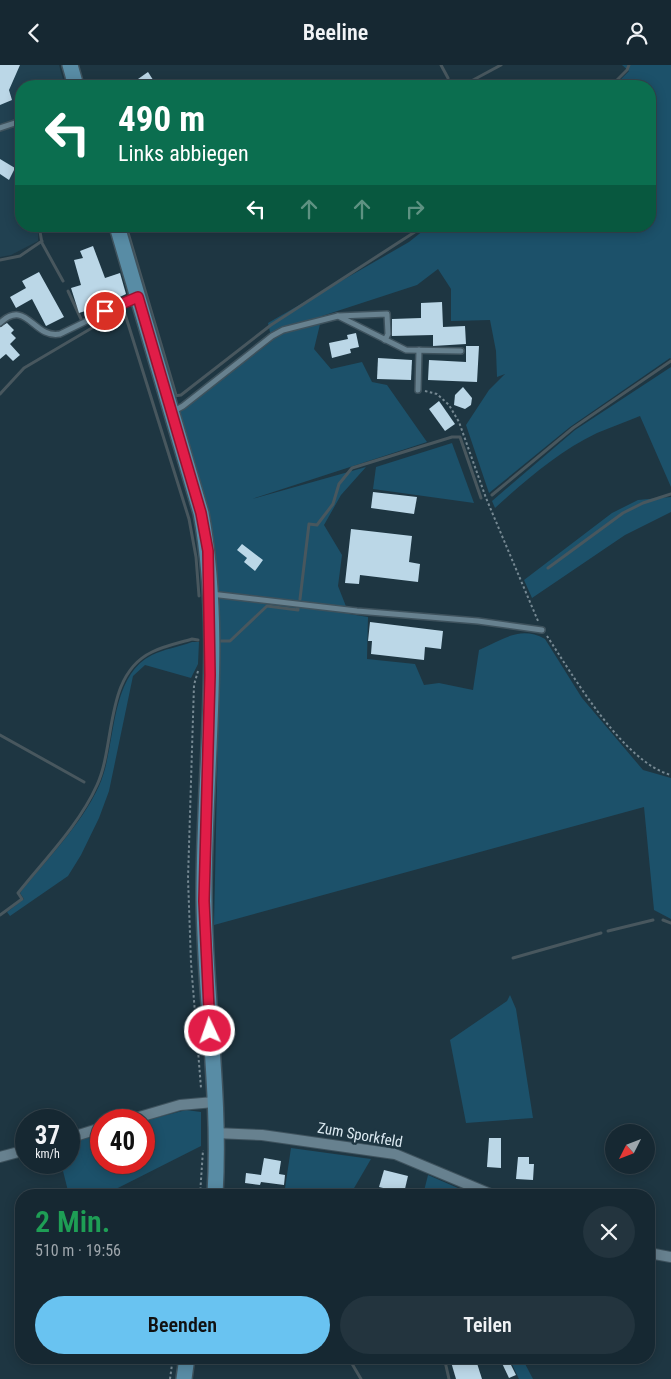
<!DOCTYPE html>
<html lang="de">
<meta charset="utf-8">
<style>
body{margin:0;font-family:"Roboto Condensed",sans-serif;background:#23343e;color:#f1f3f6;height:100vh;display:flex;flex-direction:column;font-size:19px;white-space:nowrap}
*{box-sizing:border-box;margin:0}
p{font-size:16px;color:#9ea6ac}
.icon{flex:none;width:28px;height:28px;fill:none;stroke:currentColor;stroke-width:2;stroke-linecap:round;stroke-linejoin:round}
.map{position:relative;flex:1;overflow:hidden}
.panel{position:absolute;left:15px;top:1124px;width:640px;height:175px;display:flex;flex-direction:column;background:#162832;border-radius:20px;box-shadow:0 2px 12px #0003,0 0 0 1px #35444d}
.panel>*{flex:none}
.banner{position:absolute;left:15px;top:15px;width:641px;height:152px;border-radius:20px;box-shadow:0 2px 12px #0003,0 0 0 1px #35444d;background:#0b6e4f;color:#fff;overflow:hidden}
.needle{width:32px;rotate:228deg}
.buttons{position:absolute;left:605px;top:1059px;display:grid;gap:10px}
.buttons a{display:grid;place-items:center;width:50px;height:50px;border-radius:50%;background:#162832;box-shadow:0 2px 12px #0003,0 0 0 1px #35444d;font-size:25px}
.speed{position:absolute;left:15px;top:1044px;display:flex;gap:10px;font-size:25px;font-weight:700;text-align:center}
.speed>*{display:grid;place-content:center;width:65px;height:65px;border-radius:50%;background:#162832;box-shadow:0 2px 12px #0003,0 0 0 1px #35444d;line-height:1}
.speed small{font-size:12px;font-weight:400}
.speed .limit{border:8px solid #d22;background:#fff;color:#111}
.pin{position:absolute;display:grid;place-items:center;width:42px;height:42px;color:#fff;margin:-21px;border:2px solid #fff;border-radius:50%;box-shadow:0 1px 5px #0007}
.me{position:absolute;width:55px;margin:-28px;rotate:357deg;stroke-linejoin:round;filter:drop-shadow(0 0 4px #0008)}
.turn{display:flex;align-items:center;gap:18px;height:105px;padding:0 20px;font-size:22px}
.turn .icon{width:65px;height:65px;stroke-width:2.5}
.turn b{display:block;font-size:35px;line-height:42px}
.lanes{display:flex;align-items:center;height:48px;padding:0 20px;background:#0003;justify-content:center;gap:25px;direction:ltr}
.lanes .off{opacity:.35}
.round{display:grid;place-items:center;flex:none;width:52px;height:52px;border-radius:26px;background:#23343e}
.overview{display:flex;align-items:center;justify-content:space-between;height:85px;padding:0 20px}
h1{font-size:30px;font-weight:600;line-height:38px;color:#1e9e55}
.button{display:flex;gap:10px;margin-top:auto;padding:10px 20px}
.button a{flex:1;height:58px;border-radius:30px;background:#69c3f1;color:#111;font-size:20px;font-weight:600;line-height:58px;text-align:center}
.button a+a{background:#23343e;color:#f1f3f6}
header{display:flex;justify-content:space-between;align-items:center;height:65px;padding:0 20px;background:#162832;font-size:22px;font-weight:600}
.map>svg:first-child{display:block}
.built{fill:#214151}
.green{fill:#1c516a}
.lines{fill:none;stroke-linecap:round;stroke-linejoin:round}
.stream{stroke:#48575e;stroke-width:3}
.building{fill:#bbd7e7}
.lane-casing{stroke:#3e525d;stroke-width:8}
.street-casing{stroke:#3e525d;stroke-width:12}
.secondary-casing{stroke:#3e525d;stroke-width:18}
.path{stroke:#768993;stroke-width:2;stroke-dasharray:2.5 2.5;stroke-linecap:butt}
.lane{stroke:#67818f;stroke-width:5}
.street{stroke:#67818f;stroke-width:10}
.secondary{stroke:#588ca5;stroke-width:15}
.route-casing{stroke:#92132f;stroke-width:12}
.route{stroke:#e11d48;stroke-width:9}
.labels{text-anchor:middle;stroke-width:5;stroke-linejoin:round;paint-order:stroke}
.street-label{font-size:15px;fill:#dceaf2;stroke:#1e3642}
</style>
<header><svg class="icon" aria-label="back" viewBox="0 0 24 24"><path d="M15 5l-7 7 7 7"/></svg>Beeline<svg class="icon" aria-label="person" viewBox="0 0 24 24"><circle cx="12" cy="8" r="4"/><path d="M4 21q1-7 8-7t8 7"/></svg></header>
<div class="map">
<svg width="671" height="1314" viewBox="0 0 671 1314">
<rect width="100%" height="100%" fill="#1e3642"/>
<path class="built" d="M0,0H59L65,21H21V161H38V176L11,190L0,192Z"/>
<g class="green">
<path d="M622,0H671V294L670,293L570,362L489,428L466,360L489,325L505,309L497,312L496,286L490,255L451,256V224L438,204L417,220L322,251L314,284L331,304L362,297L372,317L387,320L427,377L252,434L366,402L341,430L324,460L342,490L338,521L349,549L368,552L367,594L415,599L424,620L439,618L473,625L479,585C502,575 520,560 545,574L582,633L643,705L671,713V854L654,845L644,742L214,860L218,670L217,533L177,349L272,276L268,258L409,177L429,161H650V21H614L629,6Z"/>
<path d="M671,302V422L640,351C626,357 611,362 597,368C559,386 526,415 495,443L492,436L575,365Z"/>
<path d="M452,378L474,438L373,424L376,402Z"/>
<path d="M671,432V447L625,470L532,533L524,515L612,448L638,435Z"/>
<path d="M192,577H199L198,599L191,613L145,600L133,611L109,726L99,753L81,790L68,811L10,851L7,847L24,834L20,828C47,794 81,760 99,721C117,682 108,612 152,590C164,584 179,582 192,577Z"/>
<path d="M510,930L516,944L533,1053L466,1058L450,975L507,936Z"/>
<path d="M186,1045L201,1047V1081L104,1130H69L61,1098H69V1078L101,1068V1098H144V1056Z"/>
<path d="M291,1083L371,1094L350,1130H284Z"/>
<path d="M428,1110L474,1130H423Z"/>
<path d="M509,1293H522L533,1314H519Z"/>
</g>
<g class="lines">
<g class="stream">
<path d="M441,0L448,13"/>
<path d="M462,21L501,0"/>
<path d="M611,21L627,5L629,0"/>
<path d="M39,161L42,178L63,216"/>
<path d="M126,161L176,330"/>
<path d="M0,195L20,191L42,176"/>
<path d="M68,226L81,254"/>
<path d="M0,329L24,303L119,247L125,249L189,454L196,492L199,531"/>
<path d="M174,331L181,330L271,260L424,161"/>
<path d="M492,430L573,363L671,296"/>
<path d="M548,503L623,448L643,438L671,429"/>
<path d="M300,534L309,459L317,460L333,439L339,419L352,403L452,372H460L481,433"/>
<path d="M221,576H230L267,541L298,545V543"/>
<path d="M0,670L84,717"/>
<path d="M0,850L22,834L18,828C45,794 79,760 97,720C116,679 104,610 152,587C164,581 179,578 192,574L198,575"/>
<path d="M663,855L671,858"/>
<path d="M608,866L653,855"/>
<path d="M513,893L601,868"/>
<path d="M348,1292L361,1314"/>
<path d="M444,1292L449,1314"/>
</g>
</g>
<g class="building">
<path d="M0,0H20L9,25L12,35L0,40Z"/>
<path d="M148,7L157,21H128Z"/>
<path d="M0,94L15,103L9,115L0,109Z"/>
<path d="M93,181L105,213L120,208L126,229L101,241L79,248L71,223L81,220L74,195L83,193L80,186Z"/>
<path d="M39,207L64,252L46,261L32,234L16,243L10,232L26,223L22,216Z"/>
<path d="M442,237L443,262L465,261L466,279L433,281V270L392,271V254L421,253V238Z"/>
<path d="M7,258L14,265L11,268L16,273L10,279L20,290L13,296L6,289L0,294V262Z"/>
<path d="M356,268L359,282L350,284L351,288L332,293L329,278L348,274L347,270Z"/>
<path d="M466,281H479L477,317L428,315L429,295L466,297Z"/>
<path d="M378,293L412,295L411,315L377,314Z"/>
<path d="M463,322L472,333L471,340L465,344L454,340L455,330Z"/>
<path d="M439,336L455,359L445,366L429,344Z"/>
<path d="M373,427L417,432L414,449L371,443Z"/>
<path d="M351,464L412,471L409,497L420,499L418,517L360,510L359,519L345,518Z"/>
<path d="M242,479L263,495L255,506L244,497L247,493L237,485Z"/>
<path d="M370,557L443,566L441,584L425,582L424,595L371,589L372,576H368Z"/>
<path d="M489,1073H501V1103L487,1102Z"/>
<path d="M518,1092H529V1099H534L533,1115L516,1114Z"/>
<path d="M264,1093L281,1096L279,1109L285,1110L284,1120L261,1117L260,1120L245,1118L246,1108L261,1110Z"/>
<path d="M384,1105L408,1111L404,1128L379,1122Z"/>
<path d="M463,1292H475L482,1314H456L451,1297Z"/>
<path d="M499,1292H507L516,1310L509,1313Z"/>
</g>
<g class="lines">
<defs>
<g id="lane">
<path d="M0,63L21,56"/>
<path d="M338,251L387,249L388,269L385,275"/>
<path d="M0,258C27,233 33,274 60,269L136,232"/>
<path d="M418,325L419,285"/>
<path d="M174,346L183,341L272,271L283,265L338,251L406,285L461,286"/>
<path d="M211,529L357,546L478,556L542,565"/>
</g>
<g id="street">
<path d="M129,1055L180,1040L214,1037"/>
<path d="M215,1068L262,1070L395,1089L493,1130"/>
<path d="M69,1073L101,1063"/>
<path d="M0,1092L26,1085"/>
<path d="M649,1188L671,1192"/>
</g>
<g id="secondary">
<path d="M70,0L76,21"/>
<path d="M117,161L201,448C224,572 203,710 204,836C205,934 221,1032 215,1130"/>
<path d="M184,1314L187,1292"/>
</g>
</defs>
<use href="#lane" class="lane-casing"/>
<use href="#street" class="street-casing"/>
<use href="#secondary" class="secondary-casing"/>
<g class="path">
<path d="M425,326L437,329L449,340L459,357L486,433L538,556"/>
<path d="M547,571C574,612 623,697 671,710"/>
<path d="M198,606L194,620L188,813L191,898L201,1023"/>
<path d="M200,1130L203,1085"/>
<path d="M170,1314L173,1292"/>
</g>
<use href="#lane" class="lane"/>
<use href="#street" class="street"/>
<use href="#secondary" class="secondary"/>
</g>
<g class="lines">
<defs>
<path id="route" d="M105,246L138,232L201,448L208,486L210,610L204,836L210,966"/>
</defs>
<use href="#route" class="route-casing"/>
<use href="#route" class="route"/>
</g>
<g class="labels">
<g class="street-label">
<text transform="translate(360 1070) rotate(10)" y="5">Zum Sporkfeld</text>
</g>
</g>
</svg>
<div class="buttons">
<a><svg class="needle" viewBox="-14 -14 28 28"><path d="M0-13l5 13h-10z" fill="#e53935"/><path d="M0 13l5-13h-10z" fill="#9ea6ac"/></svg></a>
</div>
<div class="speed"><div>37<small>km/h</small></div><div class="limit">40</div></div>
<div class="pin" style="left:105px;top:246px;background:#d93025"><svg class="icon" aria-label="arrive" viewBox="0 0 24 24"><path d="M6 21V4h12l-3 4 3 4H6"/></svg></div>
<svg class="me" style="left:210px;top:966px" viewBox="-20 -20 40 40"><circle r="17" fill="#e11d48" stroke="#fff" stroke-width="3"/><path d="M0-11L8 9 0 5-8 9z" fill="#fff"/></svg>
<div class="banner">
<div class="turn"><svg class="icon" aria-label="left" viewBox="0 0 24 24"><path d="M17 20v-9H6M10 6l-5 5 5 5"/></svg><div><b>490 m</b>Links abbiegen</div></div>
<div class="lanes"><svg class="icon" aria-label="left" viewBox="0 0 24 24"><path d="M17 20v-9H6M10 6l-5 5 5 5"/></svg><svg class="icon off" aria-label="ahead" viewBox="0 0 24 24"><path d="M12 20V5M6 11l6-6 6 6"/></svg><svg class="icon off" aria-label="ahead" viewBox="0 0 24 24"><path d="M12 20V5M6 11l6-6 6 6"/></svg><svg class="icon off" aria-label="right" viewBox="0 0 24 24"><path d="M7 20v-9h11M14 6l5 5-5 5"/></svg></div>
</div>
<section class="panel">
<div class="overview"><div><h1>2 Min.</h1><p>510 m · 19:56</p></div><a class="round"><svg class="icon" aria-label="close" viewBox="0 0 24 24"><path d="M6 6l12 12M18 6L6 18"/></svg></a></div>
<div class="button"><a>Beenden</a><a>Teilen</a></div>
</section>
</div>
